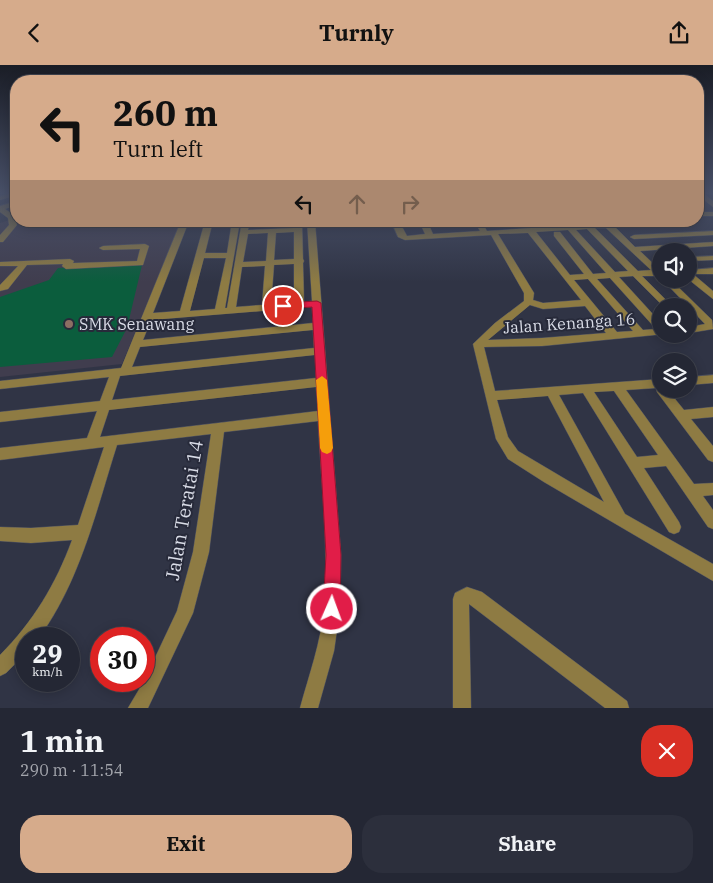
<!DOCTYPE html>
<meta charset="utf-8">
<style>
body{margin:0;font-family:"IBM Plex Serif",serif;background:#2c2f3c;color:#f1f3f6;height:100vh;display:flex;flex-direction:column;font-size:19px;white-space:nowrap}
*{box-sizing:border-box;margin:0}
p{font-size:16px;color:#a3a5ac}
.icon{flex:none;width:28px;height:28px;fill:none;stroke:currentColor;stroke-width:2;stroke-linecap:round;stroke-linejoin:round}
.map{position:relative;height:643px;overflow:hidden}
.sheet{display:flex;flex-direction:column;background:#242734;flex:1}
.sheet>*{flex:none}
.banner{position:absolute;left:10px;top:10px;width:694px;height:152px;border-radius:20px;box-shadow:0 2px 12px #0003,0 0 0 1px #41444f;background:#d6ab8b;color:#111;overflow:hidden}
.controls{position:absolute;left:652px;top:178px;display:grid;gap:10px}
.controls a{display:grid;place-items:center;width:45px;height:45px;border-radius:50%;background:#242734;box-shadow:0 2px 12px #0003,0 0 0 1px #41444f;font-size:25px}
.speed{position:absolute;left:15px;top:562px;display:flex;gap:10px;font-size:25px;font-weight:700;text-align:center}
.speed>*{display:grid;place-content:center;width:65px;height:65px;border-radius:50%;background:#242734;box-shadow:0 2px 12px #0003,0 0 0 1px #41444f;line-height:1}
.speed small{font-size:12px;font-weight:400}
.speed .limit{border:8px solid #d22;background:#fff;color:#111}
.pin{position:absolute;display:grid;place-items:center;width:42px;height:42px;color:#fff;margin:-21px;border:2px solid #fff;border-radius:50%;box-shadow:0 1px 5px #0007}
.me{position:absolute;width:55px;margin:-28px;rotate:2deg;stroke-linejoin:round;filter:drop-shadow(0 0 4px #0008)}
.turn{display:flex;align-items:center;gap:18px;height:105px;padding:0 20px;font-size:22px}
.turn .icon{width:65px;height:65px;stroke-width:2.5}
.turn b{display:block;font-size:35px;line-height:42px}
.lanes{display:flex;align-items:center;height:48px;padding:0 20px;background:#0003;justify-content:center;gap:25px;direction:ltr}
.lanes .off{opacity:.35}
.round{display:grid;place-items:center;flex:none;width:52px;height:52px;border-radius:20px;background:#2c2f3c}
.headline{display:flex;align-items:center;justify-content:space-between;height:85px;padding:0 20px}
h1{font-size:30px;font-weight:800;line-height:38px}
.cta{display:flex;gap:10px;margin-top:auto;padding:10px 20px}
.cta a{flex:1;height:58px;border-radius:20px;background:#d6ab8b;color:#111;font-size:20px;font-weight:800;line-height:58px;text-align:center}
.cta a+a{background:#2c2f3c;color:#f1f3f6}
header{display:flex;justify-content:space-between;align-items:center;height:65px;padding:0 20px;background:#d6ab8b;color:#111;font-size:22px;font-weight:800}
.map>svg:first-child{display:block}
.education{fill:#403d4e}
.green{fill:#0b5d3d}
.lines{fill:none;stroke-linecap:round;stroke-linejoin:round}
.minor-casing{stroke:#4e5262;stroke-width:1}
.minor{fill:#8e7b43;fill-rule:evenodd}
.route{fill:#e11d48;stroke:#92132f}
.slow{fill:#f59e0b}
.education-dot{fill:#8d6e63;stroke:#272a3a;stroke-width:2}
.labels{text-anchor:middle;stroke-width:4;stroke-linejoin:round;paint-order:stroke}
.street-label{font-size:16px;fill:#d8dbe6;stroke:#272a3a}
.poi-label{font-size:16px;fill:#d8dbe6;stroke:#272a3a;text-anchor:start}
.near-street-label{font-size:19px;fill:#d8dbe6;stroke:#272a3a}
</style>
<header><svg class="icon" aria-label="back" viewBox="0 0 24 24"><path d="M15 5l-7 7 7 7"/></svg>Turnly<svg class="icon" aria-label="share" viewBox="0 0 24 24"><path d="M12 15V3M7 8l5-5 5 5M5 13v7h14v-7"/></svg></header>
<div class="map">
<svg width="713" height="643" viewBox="0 0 713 643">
<rect width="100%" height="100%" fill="#303445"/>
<path class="education" d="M16,153V156H182L122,299L0,312V158Z"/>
<path class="green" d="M142,200L127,263L112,292L0,302V232L49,215L58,203Z"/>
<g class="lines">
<defs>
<g id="minor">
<path d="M16,127V130L0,135V131Z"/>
<path d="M698,127H702L713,136V142L698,130Z"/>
<path d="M16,136V140L5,144L14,150L17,160L3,177H0V170L9,160L8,153L0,147V141Z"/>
<rect x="698" y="147" width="15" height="4"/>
<path d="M181,156H189L153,248L180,246L205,156H213L205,188H227L232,156H240L225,243H227L242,156H250L248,165L294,163V156H302L303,194L304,196L303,198L304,237L312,236L307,156H315L341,490L340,544L334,586L318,643H300C309,610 321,577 324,543C329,481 321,418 318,356L224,367L209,487L193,548L148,643H128L144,616L177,546L193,487L211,369L117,380C96,446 80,517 38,574H26V588L6,608L0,611V590C33,557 56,519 72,475L31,478L0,476V462L31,463L78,460L104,382L0,395V383L87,373L97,346L0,357V347L100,336L109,312L0,324V316L121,303ZM294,167V194L274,195L276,168ZM268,168L266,196L243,197L248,169ZM204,193H226L215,244L190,246ZM294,199V238L271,240L274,200ZM265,201L262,240L236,242L242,202ZM312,242L313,258L143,275L151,255ZM313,265L314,283L132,302L140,282ZM315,290L316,313L112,335L120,311ZM316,322L318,346L100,372L109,345Z"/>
<path d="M391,156H399L407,171L425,169L419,156H427L433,169L480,166L474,156H481L487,166L639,156H681L678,158L615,162L635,182L713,177V181L640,186L661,206V211H642L672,241H663L633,211L619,212L661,258V269H665L542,281L484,282L495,326L661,314V324H667L684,345L713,342V352L691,354L713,381V397L708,395L657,327L656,323L626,325L694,419L713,418V430L703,431L713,445V464L708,462L666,401L644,403L679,457L681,462L679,467L674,469L669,467L583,328L559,330L625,449L713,499V516L544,417L508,394L496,374L473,279L495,258L524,236V228L491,170L405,175L398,172ZM595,163H606L651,205L638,206ZM587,164L628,206L615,207L576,165ZM568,165L606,208L593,209L560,167H554V171L584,209L570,210L536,167ZM528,168L581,235L543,238L533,235L534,228L498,169ZM610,213L656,264L643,265L597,214ZM588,214L633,266L617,267L574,215ZM530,240L543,244L585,241L606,268L542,273L488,275ZM614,326L658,390L637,392L594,327ZM548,331L604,437L518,386L508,372L497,335Z"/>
<path d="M713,166V170L634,174L630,172L634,170Z"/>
<path d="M145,179L149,181L143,200L66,204L62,201L63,199L27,200L8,224L0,226V220L18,201H0V197L70,194L74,196L73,198L137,196L140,184L103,185L99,183L103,181Z"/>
<path d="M713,191V195L689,196V192Z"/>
<path d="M713,203V209H693L713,226V234L688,214L689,205Z"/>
<path d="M661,213L670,214L712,255L713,264L689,268V262L705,259L704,258Z"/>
<path d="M713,310V318L689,320V312Z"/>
<path d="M467,522L482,527L627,636L629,643H605L469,539L471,643H453V534L455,528Z"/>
</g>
</defs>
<use href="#minor" class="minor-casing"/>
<use href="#minor" class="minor"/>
</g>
<linearGradient id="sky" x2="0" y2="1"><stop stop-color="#1a1d26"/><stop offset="0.59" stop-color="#485068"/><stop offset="1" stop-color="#485068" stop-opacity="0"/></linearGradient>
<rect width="713" height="217" fill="url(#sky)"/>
<path class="route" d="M317,236L321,238L341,490L340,544L338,550L332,552L326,550L323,544L326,490L312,242L283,244L278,241L283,238Z"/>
<path class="slow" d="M322,311L327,315L333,383L331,387L327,389L322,387L320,383L316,315Z"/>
<circle class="education-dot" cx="69" cy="259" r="5"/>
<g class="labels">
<g class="street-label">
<text transform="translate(569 258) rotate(-4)" y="6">Jalan Kenanga 16</text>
</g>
<g class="poi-label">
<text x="79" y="265">SMK Senawang</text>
</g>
<g class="near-street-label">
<text transform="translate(184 445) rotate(-80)" y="7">Jalan Teratai 14</text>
</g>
</g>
</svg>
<div class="controls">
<a><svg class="icon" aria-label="sound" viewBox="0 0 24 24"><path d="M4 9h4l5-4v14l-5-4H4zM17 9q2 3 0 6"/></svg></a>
<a><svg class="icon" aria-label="search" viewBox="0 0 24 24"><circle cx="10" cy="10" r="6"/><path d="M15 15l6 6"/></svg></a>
<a><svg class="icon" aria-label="layers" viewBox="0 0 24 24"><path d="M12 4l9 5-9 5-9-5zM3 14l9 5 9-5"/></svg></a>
</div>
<div class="speed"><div>29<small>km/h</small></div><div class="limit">30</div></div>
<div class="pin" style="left:283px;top:241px;background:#d93025"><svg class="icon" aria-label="arrive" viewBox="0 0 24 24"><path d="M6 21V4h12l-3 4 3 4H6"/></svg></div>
<svg class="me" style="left:332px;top:544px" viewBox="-20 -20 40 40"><circle r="17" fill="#e11d48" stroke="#fff" stroke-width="3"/><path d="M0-11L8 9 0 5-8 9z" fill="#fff"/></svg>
<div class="banner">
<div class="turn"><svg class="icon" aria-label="left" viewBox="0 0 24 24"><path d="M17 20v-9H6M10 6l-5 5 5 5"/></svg><div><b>260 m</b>Turn left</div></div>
<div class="lanes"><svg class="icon" aria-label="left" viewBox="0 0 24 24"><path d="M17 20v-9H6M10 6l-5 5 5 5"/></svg><svg class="icon off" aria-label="ahead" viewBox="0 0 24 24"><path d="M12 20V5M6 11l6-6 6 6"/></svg><svg class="icon off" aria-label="right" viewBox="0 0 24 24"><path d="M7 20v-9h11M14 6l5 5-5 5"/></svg></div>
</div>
</div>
<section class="sheet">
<div class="headline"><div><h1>1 min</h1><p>290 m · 11:54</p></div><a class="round" style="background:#d93025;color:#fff"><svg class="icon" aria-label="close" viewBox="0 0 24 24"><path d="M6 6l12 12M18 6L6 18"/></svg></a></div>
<div class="cta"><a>Exit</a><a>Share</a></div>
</section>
